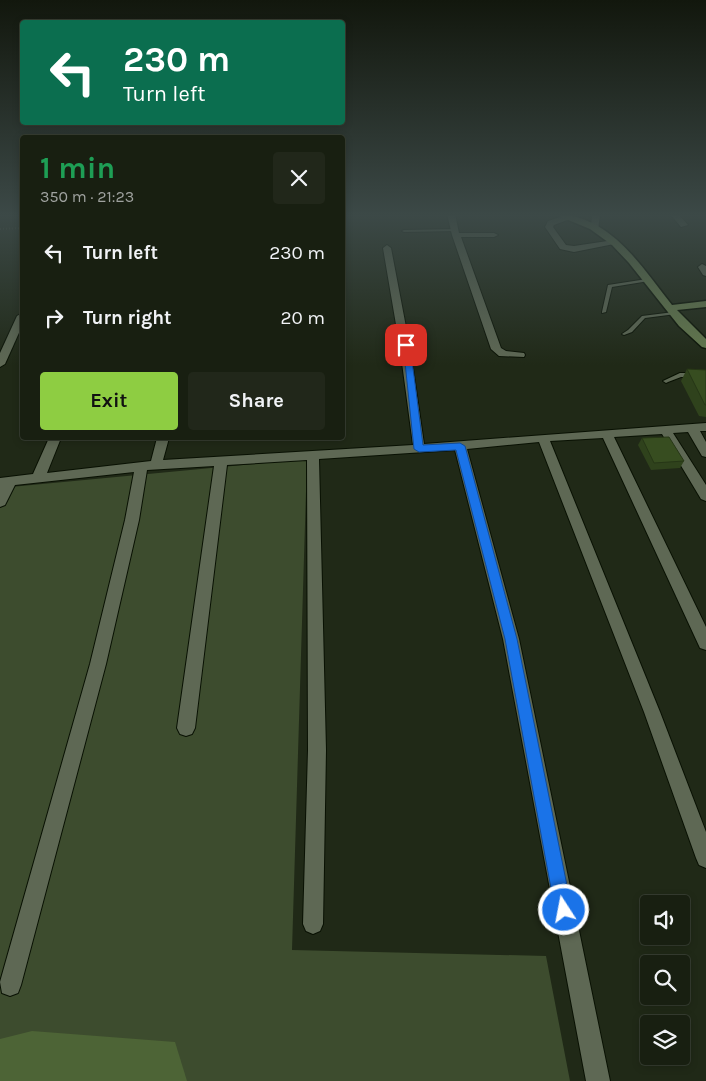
<!DOCTYPE html>
<meta charset="utf-8">
<style>
body{margin:0;font-family:Karla,sans-serif;background:#21271a;color:#f1f3f6;height:100vh;display:flex;flex-direction:column;font-size:19px;white-space:nowrap}
*{box-sizing:border-box;margin:0}
p{font-size:16px;color:#9fa29f}
.icon{flex:none;width:28px;height:28px;fill:none;stroke:currentColor;stroke-width:2;stroke-linecap:round;stroke-linejoin:round}
.map{position:relative;flex:1;overflow:hidden}
.sheet{position:absolute;left:20px;top:135px;width:325px;height:305px;display:flex;flex-direction:column;background:#181f11;border-radius:5px;box-shadow:0 2px 8px #0003,0 0 0 1px #363d31}
.sheet>*{flex:none}
.hud{position:absolute;left:20px;top:20px;width:325px;height:105px;border-radius:5px;box-shadow:0 2px 8px #0003,0 0 0 1px #363d31;background:#0b6e4f;color:#fff;overflow:hidden}
.controls{position:absolute;left:640px;top:895px;display:grid;gap:10px}
.controls a{display:grid;place-items:center;width:50px;height:50px;border-radius:5px;background:#181f11;box-shadow:0 2px 8px #0003,0 0 0 1px #363d31;font-size:25px}
.pin{position:absolute;display:grid;place-items:center;width:42px;height:42px;color:#fff;margin:-21px;border-radius:10px;box-shadow:0 2px 8px #0006}
.me{position:absolute;width:55px;margin:-28px;rotate:349deg;stroke-linejoin:round;filter:drop-shadow(0 0 4px #0008)}
.turn{display:flex;align-items:center;gap:18px;height:105px;padding:0 20px;font-size:22px}
.turn .icon{width:65px;height:65px;stroke-width:2.5}
.turn b{display:block;font-size:35px;line-height:42px}
.round{display:grid;place-items:center;flex:none;width:52px;height:52px;border-radius:5px;background:#21271a}
.overview{display:flex;align-items:center;justify-content:space-between;height:85px;padding:0 20px}
h1{font-size:30px;font-weight:700;line-height:38px;color:#1e9e55}
.primary-button{display:flex;gap:10px;margin-top:auto;padding:10px 20px}
.primary-button a{flex:1;height:58px;border-radius:5px;background:#8ecd42;color:#111;font-size:20px;font-weight:700;line-height:58px;text-align:center}
.primary-button a+a{background:#21271a;color:#f1f3f6}
ul{padding:0;list-style:none}
li{display:flex;align-items:center;gap:15px;height:65px;padding:0 20px}
li div{flex:1}
li b{display:block;font-size:19px}
li em{font-style:normal}
.map>svg:first-child{display:block}
.green{fill:#3d4c2e}
.forest{fill:#4d6436}
.lines{fill:none;stroke-linecap:round;stroke-linejoin:round}
.lane-casing{stroke:#091103;stroke-width:2}
.street-casing{stroke:#091103;stroke-width:2}
.secondary-casing{stroke:#091103;stroke-width:3}
.path{stroke:#798071;stroke-width:2;stroke-dasharray:0.5 2.5;stroke-linecap:butt}
.lane{fill:#5e6854;fill-rule:evenodd}
.street{fill:#5e6854;fill-rule:evenodd}
.secondary{fill:#657a4e;fill-rule:evenodd}
.wall{fill:#2f421c}
.building{fill:#374d20;stroke:#263616}
.route{fill:#1a73e8;stroke:#114b97}
</style>
<div class="map">
<svg width="706" height="1081" viewBox="0 0 706 1081">
<rect width="100%" height="100%" fill="#202917"/>
<path class="green" d="M307,459L292,950L546,956L570,1081H0V488Z"/>
<path class="forest" d="M32,1031L175,1042L187,1081H0V1039Z"/>
<g class="lines">
<defs>
<g id="lane">
<path d="M455,229L457,230L456,231L404,232L402,231L404,230Z"/>
<path d="M647,279L649,280V281L612,287L606,312L602,313V312L608,285Z"/>
<path d="M674,312H676V314L645,318L632,332L624,335L622,334L628,330L642,316Z"/>
<path d="M680,373H706V377H681L668,382L666,383L663,381Z"/>
</g>
<g id="street">
<path d="M447,214H455L459,233H494L498,235L494,237H461L501,348L506,351L524,353L525,355L524,357L499,356L491,349L452,235Z"/>
<path d="M592,214H600L598,231L591,229Z"/>
<path d="M670,214H678L688,225L681,227Z"/>
<path d="M567,215L571,217L570,219L554,225L553,227L566,245L574,246L614,240L618,242L614,244L574,252L560,249L545,227L548,221Z"/>
<path d="M387,245L391,248L410,348L424,444L706,423V431H700L706,442V457L702,456L688,432L673,433L706,485V501L701,499L662,434L614,437L706,627V650L700,648L603,438L550,441L660,712L706,832V868L699,865L696,858L644,712L539,442L467,449L519,639L610,1081H586L503,639L455,450L319,459L326,750L323,924L320,931L313,934L306,931L303,924L308,750L307,460L227,465L195,728L192,734L186,736L180,734L177,728L214,466L147,470L139,520L106,664L21,985L18,993L10,996L2,993L0,982L90,664L125,520L134,472L15,485L5,505L0,507V478L33,474L49,438H61L47,473L151,461L157,438H169L163,460L413,445L400,348L383,248Z"/>
<path d="M702,264L706,266V276L703,275L698,267Z"/>
<path d="M22,313V326L5,364L0,367V353L17,316Z"/>
</g>
<path id="secondary" d="M554,214C610,214 641,266 672,305L706,301V307L677,310L706,339V348L702,347L679,326L629,263L612,245L590,229Z"/>
</defs>
<use href="#lane" class="lane-casing"/>
<use href="#street" class="street-casing"/>
<use href="#secondary" class="secondary-casing"/>
<path class="path" d="M0,229L22,228"/>
<use href="#lane" class="lane"/>
<use href="#street" class="street"/>
<use href="#secondary" class="secondary"/>
</g>
<g class="wall">
<path d="M687,369L706,370V417L699,416L681,381Z"/>
<path d="M642,438L684,461L680,468L651,470L638,445Z"/>
</g>
<g class="building">
<path d="M687,369L706,370V405H705Z"/>
<path d="M669,437L684,461L654,463L642,438Z"/>
</g>
<linearGradient id="sky" x2="0" y2="1"><stop stop-color="#12170d"/><stop offset="0.59" stop-color="#3c4947"/><stop offset="1" stop-color="#3c4947" stop-opacity="0"/></linearGradient>
<rect width="706" height="365" fill="url(#sky)"/>
<path class="route" d="M403,343L410,345L423,445L460,443L465,446L517,639L572,910L570,915L564,918L558,915L555,910L505,639L456,450L419,452L414,449Z"/>
</svg>
<div class="controls">
<a><svg class="icon" aria-label="sound" viewBox="0 0 24 24"><path d="M4 9h4l5-4v14l-5-4H4zM17 9q2 3 0 6"/></svg></a>
<a><svg class="icon" aria-label="search" viewBox="0 0 24 24"><circle cx="10" cy="10" r="6"/><path d="M15 15l6 6"/></svg></a>
<a><svg class="icon" aria-label="layers" viewBox="0 0 24 24"><path d="M12 4l9 5-9 5-9-5zM3 14l9 5 9-5"/></svg></a>
</div>
<div class="pin" style="left:406px;top:345px;background:#d93025"><svg class="icon" aria-label="arrive" viewBox="0 0 24 24"><path d="M6 21V4h12l-3 4 3 4H6"/></svg></div>
<svg class="me" style="left:564px;top:910px" viewBox="-20 -20 40 40"><circle r="17" fill="#1a73e8" stroke="#fff" stroke-width="3"/><path d="M0-11L8 9 0 5-8 9z" fill="#fff"/></svg>
<div class="hud">
<div class="turn"><svg class="icon" aria-label="left" viewBox="0 0 24 24"><path d="M17 20v-9H6M10 6l-5 5 5 5"/></svg><div><b>230 m</b>Turn left</div></div>
</div>
<section class="sheet">
<div class="overview"><div><h1>1 min</h1><p>350 m · 21:23</p></div><a class="round"><svg class="icon" aria-label="close" viewBox="0 0 24 24"><path d="M6 6l12 12M18 6L6 18"/></svg></a></div>
<ul>
<li><svg class="icon" aria-label="left" viewBox="0 0 24 24"><path d="M17 20v-9H6M10 6l-5 5 5 5"/></svg><div><b>Turn left</b></div><em>230 m</em></li>
<li><svg class="icon" aria-label="right" viewBox="0 0 24 24"><path d="M7 20v-9h11M14 6l5 5-5 5"/></svg><div><b>Turn right</b></div><em>20 m</em></li>
</ul>
<div class="primary-button"><a>Exit</a><a>Share</a></div>
</section>
</div>
